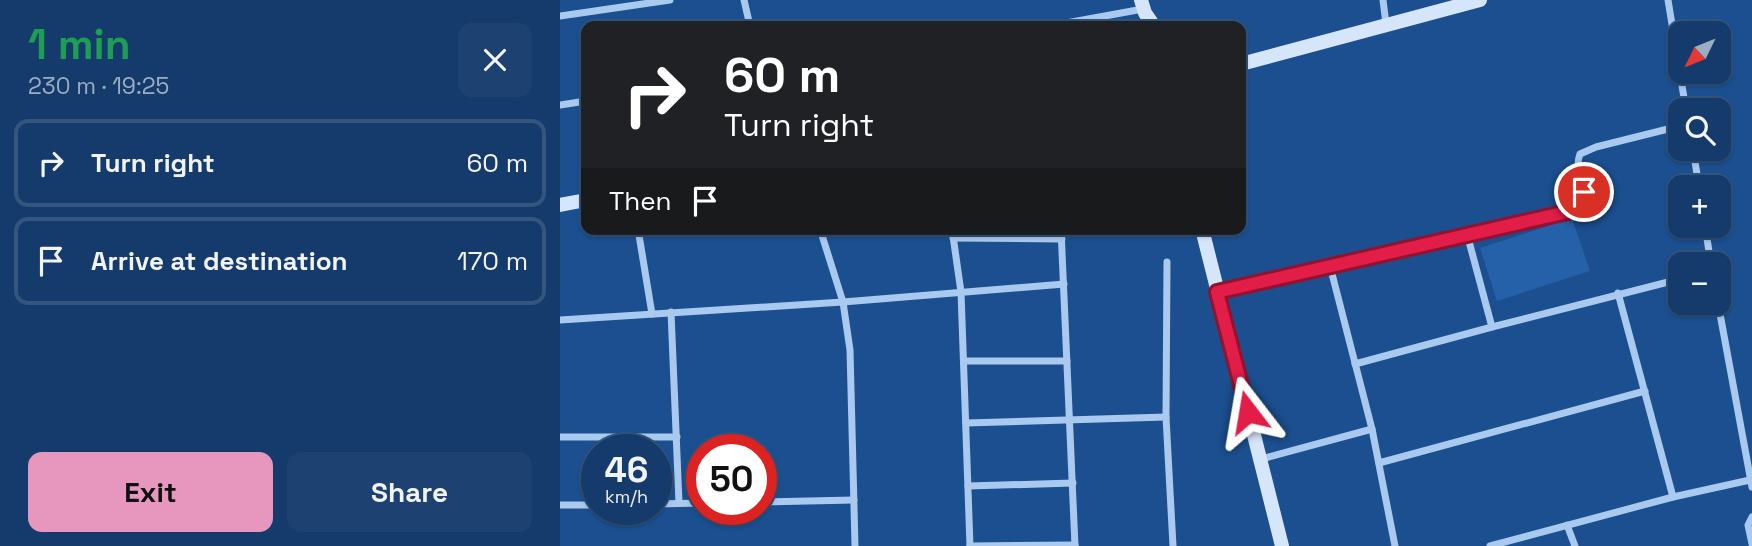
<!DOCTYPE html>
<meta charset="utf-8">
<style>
body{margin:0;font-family:"Space Grotesk",sans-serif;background:#1d4271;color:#f1f3f6;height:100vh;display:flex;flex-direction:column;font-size:26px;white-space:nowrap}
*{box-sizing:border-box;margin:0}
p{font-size:23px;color:#9dadc1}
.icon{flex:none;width:38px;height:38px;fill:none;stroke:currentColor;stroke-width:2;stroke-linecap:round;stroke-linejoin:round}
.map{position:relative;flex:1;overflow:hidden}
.details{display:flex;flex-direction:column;background:#143b6b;width:560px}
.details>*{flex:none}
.top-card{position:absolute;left:21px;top:21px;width:665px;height:214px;border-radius:14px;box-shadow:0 2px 5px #0004,0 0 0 2px #33557e;background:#202124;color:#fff;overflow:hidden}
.needle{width:46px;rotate:227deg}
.buttons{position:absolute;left:1108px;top:21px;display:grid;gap:14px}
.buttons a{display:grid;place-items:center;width:63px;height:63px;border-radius:14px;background:#143b6b;box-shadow:0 2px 5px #0004,0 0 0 2px #33557e;font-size:35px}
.speed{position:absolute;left:21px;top:434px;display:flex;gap:14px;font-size:35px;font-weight:700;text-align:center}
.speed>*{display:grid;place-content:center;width:91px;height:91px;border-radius:50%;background:#143b6b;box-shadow:0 2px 5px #0004,0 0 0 2px #33557e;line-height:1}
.speed small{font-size:18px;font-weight:400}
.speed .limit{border:10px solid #d22;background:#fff;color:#111}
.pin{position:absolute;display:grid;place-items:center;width:60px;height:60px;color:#fff;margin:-30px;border:4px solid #fff;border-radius:50%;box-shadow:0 2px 7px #0007}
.me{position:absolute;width:77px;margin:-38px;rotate:346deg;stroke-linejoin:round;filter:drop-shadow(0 0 5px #0008)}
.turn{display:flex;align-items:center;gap:24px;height:147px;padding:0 28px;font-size:32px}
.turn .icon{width:91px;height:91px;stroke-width:2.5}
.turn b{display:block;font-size:49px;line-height:60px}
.then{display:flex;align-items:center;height:66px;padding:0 28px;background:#0003;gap:14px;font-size:26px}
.round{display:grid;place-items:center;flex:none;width:74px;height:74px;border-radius:14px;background:#1d4271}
.headline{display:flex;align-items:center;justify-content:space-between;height:119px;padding:0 28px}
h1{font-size:42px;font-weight:700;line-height:52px;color:#1e9e55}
.action{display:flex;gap:14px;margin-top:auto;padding:14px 28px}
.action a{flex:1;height:80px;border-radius:14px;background:#e797bd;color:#111;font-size:28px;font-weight:700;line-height:80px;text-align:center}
.action a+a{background:#1d4271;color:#f1f3f6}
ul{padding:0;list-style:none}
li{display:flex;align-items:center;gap:21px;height:88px;margin:0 14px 10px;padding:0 14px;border:4px solid #33557e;border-radius:14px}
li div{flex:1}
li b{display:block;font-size:26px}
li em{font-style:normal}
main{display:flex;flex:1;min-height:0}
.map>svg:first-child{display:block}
.green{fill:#2461a8}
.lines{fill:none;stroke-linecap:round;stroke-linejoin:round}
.minor{stroke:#a9c9ee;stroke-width:7}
.secondary{stroke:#d6e6fa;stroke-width:14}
.route-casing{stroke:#92132f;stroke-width:18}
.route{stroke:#e11d48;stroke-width:12}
</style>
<main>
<section class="details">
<div class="headline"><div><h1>1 min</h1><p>230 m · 19:25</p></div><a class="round"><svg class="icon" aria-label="close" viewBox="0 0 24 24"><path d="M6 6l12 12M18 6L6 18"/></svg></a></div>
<ul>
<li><svg class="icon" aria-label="right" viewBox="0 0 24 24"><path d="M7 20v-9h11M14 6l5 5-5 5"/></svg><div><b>Turn right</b></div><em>60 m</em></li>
<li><svg class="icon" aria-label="arrive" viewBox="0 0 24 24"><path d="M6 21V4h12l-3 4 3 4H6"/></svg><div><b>Arrive at destination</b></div><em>170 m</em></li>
</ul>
<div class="action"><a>Exit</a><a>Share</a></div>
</section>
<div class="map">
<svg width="1192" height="546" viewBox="0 0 1192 546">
<rect width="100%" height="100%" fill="#1b4f8f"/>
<path class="green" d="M1012,218L1030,271L937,301L920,248Z"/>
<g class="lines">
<g class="minor">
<path d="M184,0L190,26"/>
<path d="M823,0L826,24"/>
<path d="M1108,0L1126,110"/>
<path d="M0,16L110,0"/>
<path d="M490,26L583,9"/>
<path d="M0,105L26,101"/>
<path d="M1133,149L1139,187"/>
<path d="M1145,226L1151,264"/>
<path d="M78,229L92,314"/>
<path d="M260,229L283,302L290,350L295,546"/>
<path d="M392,229L401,292L410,546"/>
<path d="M501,229L515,546"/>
<path d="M393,238L502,239"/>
<path d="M607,262L606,417L613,546"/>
<path d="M770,266L812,429L835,546"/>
<path d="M657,292L1012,211C1038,192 1011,177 1020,154L1036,147L1120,126"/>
<path d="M1058,293L1113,497"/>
<path d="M1158,303L1192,487"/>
<path d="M111,312L119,503"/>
<path d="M0,320L283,302L504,284"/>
<path d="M932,327L1120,279"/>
<path d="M404,361H507"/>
<path d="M795,364L932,327L907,234"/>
<path d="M406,423L606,417"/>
<path d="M0,437H117"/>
<path d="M701,459L812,429"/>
<path d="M819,463L1085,391"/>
<path d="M408,486L513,483"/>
<path d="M201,502L294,500"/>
<path d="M96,504L142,503"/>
<path d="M0,505H37"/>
<path d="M1192,517L1188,525L1192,544"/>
<path d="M1007,525L1015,546"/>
<path d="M410,546L515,545"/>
<path d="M930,546L1113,497L1190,480"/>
</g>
<g class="secondary">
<path d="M581,0L585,13L594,26"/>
<path d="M681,64L920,0"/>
<path d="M0,205L26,200"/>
<path d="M642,229L722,546"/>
</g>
</g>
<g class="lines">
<defs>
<path id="route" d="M688,412L657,292L1012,211L1023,201L1024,192"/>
</defs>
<use href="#route" class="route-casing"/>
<use href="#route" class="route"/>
</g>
</svg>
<div class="buttons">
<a><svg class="needle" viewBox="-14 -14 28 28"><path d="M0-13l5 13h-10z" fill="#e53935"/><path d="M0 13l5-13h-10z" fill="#9dadc1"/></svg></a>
<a><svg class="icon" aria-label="search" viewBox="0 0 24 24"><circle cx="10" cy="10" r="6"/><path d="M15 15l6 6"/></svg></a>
<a>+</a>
<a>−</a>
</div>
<div class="speed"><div>46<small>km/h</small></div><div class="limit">50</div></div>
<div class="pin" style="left:1024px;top:192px;background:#d93025"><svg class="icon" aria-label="arrive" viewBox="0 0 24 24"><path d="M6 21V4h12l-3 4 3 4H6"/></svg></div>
<svg class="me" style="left:688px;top:412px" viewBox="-20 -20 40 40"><path d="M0-17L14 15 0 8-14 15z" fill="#e11d48" stroke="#fff" stroke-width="4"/></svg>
<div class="top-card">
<div class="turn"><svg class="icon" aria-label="right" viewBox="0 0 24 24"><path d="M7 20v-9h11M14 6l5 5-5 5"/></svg><div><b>60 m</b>Turn right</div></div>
<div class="then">Then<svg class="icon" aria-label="arrive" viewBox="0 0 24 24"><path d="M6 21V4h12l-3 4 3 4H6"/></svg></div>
</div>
</div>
</main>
